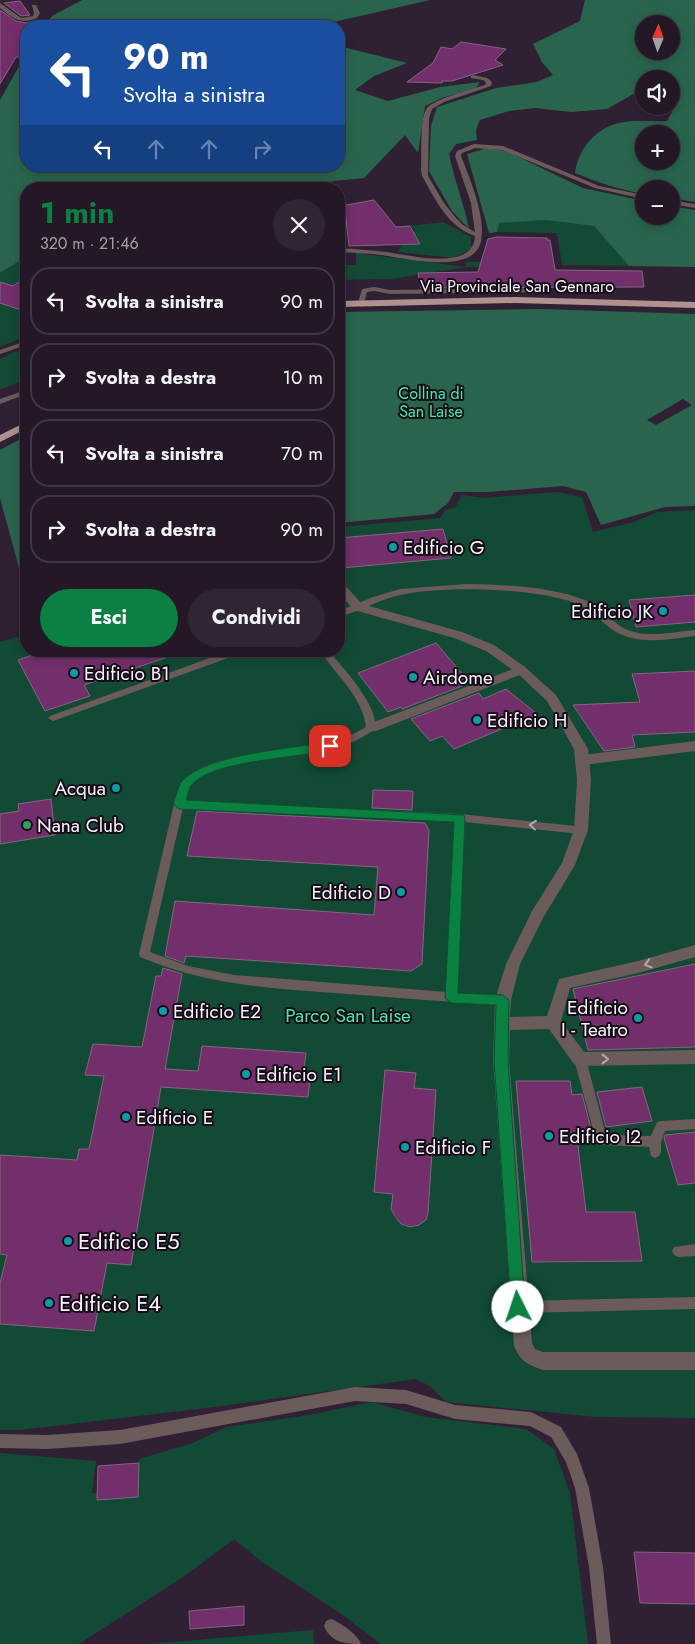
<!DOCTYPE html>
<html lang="it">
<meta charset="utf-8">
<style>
body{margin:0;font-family:Jost,sans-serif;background:#302533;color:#f1f3f6;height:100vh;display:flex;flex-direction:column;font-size:19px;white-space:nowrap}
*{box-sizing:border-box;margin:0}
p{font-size:16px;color:#a3a0a7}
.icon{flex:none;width:28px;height:28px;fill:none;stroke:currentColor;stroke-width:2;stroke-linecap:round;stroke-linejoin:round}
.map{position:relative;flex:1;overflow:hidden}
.drawer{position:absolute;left:20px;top:182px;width:325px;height:475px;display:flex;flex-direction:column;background:#241827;border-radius:20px;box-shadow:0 2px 12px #0003,0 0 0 1px #413744}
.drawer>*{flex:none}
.banner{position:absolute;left:20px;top:20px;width:325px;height:152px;border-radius:20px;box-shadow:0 2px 12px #0003,0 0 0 1px #413744;background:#1a4fa0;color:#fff;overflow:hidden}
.needle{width:32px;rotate:2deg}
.tools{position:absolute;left:635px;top:15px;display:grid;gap:10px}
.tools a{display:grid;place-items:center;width:45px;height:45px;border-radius:50%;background:#241827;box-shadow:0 2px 12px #0003,0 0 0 1px #413744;font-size:25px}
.pin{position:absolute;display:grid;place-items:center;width:42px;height:42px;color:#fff;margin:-21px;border-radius:10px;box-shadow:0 2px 8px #0006}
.me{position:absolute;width:55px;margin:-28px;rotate:356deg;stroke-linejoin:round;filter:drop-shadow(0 0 4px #0008)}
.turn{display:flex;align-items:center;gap:18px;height:105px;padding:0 20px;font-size:22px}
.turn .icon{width:65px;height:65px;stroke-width:2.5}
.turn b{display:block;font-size:35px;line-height:42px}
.lanes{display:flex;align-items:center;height:48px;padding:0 20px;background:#0003;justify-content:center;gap:25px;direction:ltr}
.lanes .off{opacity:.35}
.round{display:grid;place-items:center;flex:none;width:52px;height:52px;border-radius:26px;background:#302533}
.overview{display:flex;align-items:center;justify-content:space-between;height:85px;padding:0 20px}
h1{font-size:30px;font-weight:700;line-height:38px;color:#0b8043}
.button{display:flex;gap:10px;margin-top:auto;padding:10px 20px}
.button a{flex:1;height:58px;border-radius:30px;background:#0b8043;color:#fff;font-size:20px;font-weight:700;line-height:58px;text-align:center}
.button a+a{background:#302533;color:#f1f3f6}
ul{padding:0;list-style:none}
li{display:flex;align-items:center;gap:15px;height:68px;margin:0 10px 8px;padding:0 10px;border:2px solid #413744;border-radius:20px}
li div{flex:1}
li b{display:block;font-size:19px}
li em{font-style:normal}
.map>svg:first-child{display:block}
.green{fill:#124a35}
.forest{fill:#29654d;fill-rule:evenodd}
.building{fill:#732f6b;stroke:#80687c}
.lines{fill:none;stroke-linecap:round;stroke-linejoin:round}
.service{fill:#6b5c5b;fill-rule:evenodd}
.pedestrian{fill:#6b5c5b;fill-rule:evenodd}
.minor{fill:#6b5c5b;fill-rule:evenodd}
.primary{fill:#af918f;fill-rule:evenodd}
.oneway{stroke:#b3a6ac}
.route{fill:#0b8043;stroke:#07532c}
.culture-dot{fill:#0f9aa8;stroke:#140d15;stroke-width:2}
.leisure-dot{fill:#2e9e5b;stroke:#140d15;stroke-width:2}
.labels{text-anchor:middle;stroke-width:4;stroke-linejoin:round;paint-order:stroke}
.far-street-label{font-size:16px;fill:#fbf0fe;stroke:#140d15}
.far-park-label{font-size:16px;fill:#49e6ad;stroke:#140d15}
.poi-label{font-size:19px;fill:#fbf0fe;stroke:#140d15;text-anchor:start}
.park-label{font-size:19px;fill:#49e6ad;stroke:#140d15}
.near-poi-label{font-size:22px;fill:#fbf0fe;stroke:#140d15;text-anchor:start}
</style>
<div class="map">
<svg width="695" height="1644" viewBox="0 0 695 1644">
<rect width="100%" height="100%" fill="#302034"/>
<g class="green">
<path d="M545,220L594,226L629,266L562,265L557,233L497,232L499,223Z"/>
<path d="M443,222L471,237V249L453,258L398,252L401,246L393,236L396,234L417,231L410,226Z"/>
<path d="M356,253L466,267L465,262L509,261V267H466L392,279L339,280V265H356Z"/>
<path d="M26,257V277L13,286L0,285V273Z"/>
<path d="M0,301L18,309L26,305V336L0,347Z"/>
<path d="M16,351L26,358V379L0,390V359Z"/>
<path d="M557,492L582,497L593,532L634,522L657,512L695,510V1418L596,1417L446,1402L430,1386L416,1379L215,1407L20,1430H0V642L26,634V651H339V527L440,518L446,509L455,508L462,495L484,498Z"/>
<path d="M372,1402L425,1417L526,1429L554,1449L570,1493L588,1644H381L340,1613L262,1562L234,1539L186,1575L79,1644H0V1453L96,1461L92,1493L136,1495L139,1459L193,1443L226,1427L309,1415Z"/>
<path d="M313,1630L314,1644H149Z"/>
</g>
<g class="forest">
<path d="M82,0H430L325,24L326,26H45L52,16Z"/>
<path d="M585,0H695V202L671,198V189H644V194C620,190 597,182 575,173C578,151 593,131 615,124C630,119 651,122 667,121L681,95L671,92V79H644V88L607,109L571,112L535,108L509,111L480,120L476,130L477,140L456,144L449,154C454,180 464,203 469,229L452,211L429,171L431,126L437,107L496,88L537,82L553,75L542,62L533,44L580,21ZM644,24H671V51H644ZM644,134H671V161H644Z"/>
<path d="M339,46L407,63L374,76L355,90L388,101L440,87L480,82L476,88L442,98L425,106L418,153L405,135L364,178L334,181L295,189H26V257L0,273V100L26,54V166H339Z"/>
<path d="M487,148L506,151L583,188L644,201V216H671V206L695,210V267L629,266L594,226L545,220L499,223L497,232L489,233L467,154Z"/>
<path d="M540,309L695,314V506L665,507L601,525L586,492L563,486L488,492H454L448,503L434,514L339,523V312ZM683,399L692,405L656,425L647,420Z"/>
<path d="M26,436V594L0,498V450Z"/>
</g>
<g class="building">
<path d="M20,1L30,15L21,16L4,3Z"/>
<path d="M0,10L16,21L26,23L35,21L40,26H26V49L21,57H16L0,84Z"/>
<path d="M461,42L506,49L495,60L503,65L452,81H442V83L407,82L433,63L441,47L452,49Z"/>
<path d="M374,200L396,227L410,226L420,244L349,246L345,211L341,206Z"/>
<path d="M496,237L547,238V240H550L555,270L642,271L644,287L421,288L418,273L478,272L488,239Z"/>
<path d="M26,277V304L18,309L0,303V282L13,286Z"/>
<path d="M443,529L451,558L341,568L339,538Z"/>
<path d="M695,595V622L636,627L629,600Z"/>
<path d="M436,643L470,683L402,709L401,707L388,712L358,673Z"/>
<path d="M44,651H176L177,654L84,685L90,696L45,711L18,660Z"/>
<path d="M695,671V732L632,735L635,747L604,751L573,705L640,702L632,674Z"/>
<path d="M506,689L537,714L454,749L442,736L430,741L411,719L479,693L483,699Z"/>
<path d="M373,790L413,791L412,810L372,808Z"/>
<path d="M51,799L55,835L0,844V814L19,811L18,804Z"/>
<path d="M197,811L425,823L429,830L422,964L411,971L186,956L184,963L165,956L175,901L374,915L378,867L187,856Z"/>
<path d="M695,964V1047L588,1050L573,989Z"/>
<path d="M163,968L182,974L165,1069L198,1071L202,1046L306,1053L303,1077L310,1078L308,1097L161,1087L131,1265L107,1263L94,1331L0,1324V1283L7,1255L0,1254V1155L77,1160L79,1149H89L104,1076L85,1075L93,1044L142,1047L156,976H161Z"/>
<path d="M385,1070L416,1073L414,1088L436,1090L428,1213L426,1220L419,1225L410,1227L401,1224L395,1216L391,1209L393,1194L374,1192Z"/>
<path d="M516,1081H570L572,1095L582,1094L591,1128L576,1130L586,1212H635L642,1261L532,1262Z"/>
<path d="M642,1087L652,1121L606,1127L597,1092Z"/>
<path d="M695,1132V1183L678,1185L664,1138L665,1135Z"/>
<path d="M139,1463L138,1497L97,1500L98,1466Z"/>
<path d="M634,1552L695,1553V1604L640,1603Z"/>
<path d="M244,1606V1625L190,1629L189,1611Z"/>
</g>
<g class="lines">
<g class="service">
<path d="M0,3L21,18L33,16L34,13L32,5H36L40,13L37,18C21,25 12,18 0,8Z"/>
<path d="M473,75L487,78L492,82L491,86L444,102L432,109L429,118L428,176L444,203L456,218L463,225L475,232L471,203L455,156L457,151L474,144L503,146L599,186L644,195V199L595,188L502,150L475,148L462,153L461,156C470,179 486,216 481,241C474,276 404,258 381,255C367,253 353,253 339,252V248C355,249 370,250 386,252C408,255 474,272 475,236C448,227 435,199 422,176L421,170C422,155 419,119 427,108C434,99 473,89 485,85L486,82L483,80L471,78V76Z"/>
<path d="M671,200L695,204V208L671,204Z"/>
<path d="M374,287L390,290L546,288L549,290L546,292L390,294L374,291L367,292L364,303L359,304L358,303L362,289Z"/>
<path d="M26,341V345L0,354V350Z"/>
<path d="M26,390V394L0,404V399Z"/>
<path d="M467,584C507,585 550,586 587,601C601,606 609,618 620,626C642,640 671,632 695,630V636C669,639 637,646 613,630C594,616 591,607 566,600C523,588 439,585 396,596C376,601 358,612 339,617V611L373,597L400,589Z"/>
<path d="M229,651H243L242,653L56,720L53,721L48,718L50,716Z"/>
<path d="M320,651H329C342,667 382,709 374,730C360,739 346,746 329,751C292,760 215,756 190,786C187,790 186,796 185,801L460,814L585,827L586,830L585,833L581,834L465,822L457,993L503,995L507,997L509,1000L507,1003L503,1005C451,1002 400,998 348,994C275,989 209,986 140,957L139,954L174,804C176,797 178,789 182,783C205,750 291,753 328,744C342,740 354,734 366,727C362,696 336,675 320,651ZM183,808L455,822L446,992L234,975L188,966L150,952Z"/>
<path d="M580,1054L584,1055L586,1059L606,1135L651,1136L657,1122L661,1121L695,1119V1129L665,1131L661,1142V1152L659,1156L655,1158L651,1156L649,1147L601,1145L597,1144L574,1059L576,1055Z"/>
<path d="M695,1244V1256L678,1257L674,1255L672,1251L674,1247Z"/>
<path d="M695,1297V1309L518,1313L513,1312L512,1307L513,1302L518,1301Z"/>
<path d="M355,1387L406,1390L455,1405L531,1412L561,1427L577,1454L589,1488L603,1567L611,1644H597L589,1567L575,1488L566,1462L551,1437L530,1426L455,1419L406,1404L355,1401L120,1444L47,1449L0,1448V1434L47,1435L120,1430Z"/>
<path d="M331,1619C341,1623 357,1634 361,1644C346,1644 331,1643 324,1626L326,1621Z"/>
</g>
<g class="pedestrian">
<path d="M521,666L527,670L525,673L376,731H366L365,728L366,725Z"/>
<path d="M695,741V751L583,765L576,760L583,755Z"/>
</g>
<path class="minor" d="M339,582L343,583L362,604L462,632L494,645L525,667L556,695L588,749L591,780L588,830L575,865L543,918L520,964L511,1000L510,1017L547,1016L559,979L638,961L695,945V957L638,973L570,988L561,1021L584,1052L695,1050V1064L580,1066L574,1064L549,1029L510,1030L509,1060L532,1343L535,1349L543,1352H695V1370H543C527,1364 521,1362 514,1346L493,1060L495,1000L506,964L532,911L562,863L574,830L577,780L574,749L547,701L517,673L486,651L454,638L354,610L339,593Z"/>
<g class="primary">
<path d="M515,297L695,302V308L515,303L339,307V301Z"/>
<path d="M26,422V429L0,442V435Z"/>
</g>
</g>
<defs><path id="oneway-chevron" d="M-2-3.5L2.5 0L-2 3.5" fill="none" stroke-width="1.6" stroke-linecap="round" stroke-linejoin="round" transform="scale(1.25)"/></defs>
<g class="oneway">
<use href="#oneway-chevron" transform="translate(533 825) rotate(-174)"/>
<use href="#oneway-chevron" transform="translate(648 964) rotate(164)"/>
<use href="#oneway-chevron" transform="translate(605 1059)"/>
</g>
<path class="route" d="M330,742L334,743V749C303,758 208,760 191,786C188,790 188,796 186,800L464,815L465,818L458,993L503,995L509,1000L508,1060L525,1307L523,1312L518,1314L513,1312L511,1307L494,1060L496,1005L451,1003L445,998L454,822L179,809L173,804C176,797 178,785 183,780C208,754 294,748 330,742Z"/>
<g class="culture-dot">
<circle cx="393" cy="547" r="5"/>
<circle cx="663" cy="611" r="5"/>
<circle cx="74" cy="673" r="5"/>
<circle cx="413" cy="677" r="5"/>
<circle cx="477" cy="720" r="5"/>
<circle cx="116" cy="788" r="5"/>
<circle cx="401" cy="892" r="5"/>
<circle cx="163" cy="1011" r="5"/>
<circle cx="638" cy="1018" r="5"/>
<circle cx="246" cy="1074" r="5"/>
<circle cx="126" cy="1117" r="5"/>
<circle cx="549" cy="1136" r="5"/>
<circle cx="405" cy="1147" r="5"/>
<circle cx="68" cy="1241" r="5"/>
<circle cx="49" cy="1303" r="5"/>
</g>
<circle class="leisure-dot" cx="27" cy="825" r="5"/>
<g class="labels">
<g class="far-street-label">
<text x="517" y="292">Via Provinciale San Gennaro</text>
</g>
<g class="far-park-label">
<text x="431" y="399">Collina di<tspan x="431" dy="18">San Laise</tspan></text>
</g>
<g class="poi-label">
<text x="403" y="554">Edificio G</text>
<text x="653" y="618" text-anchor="end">Edificio JK</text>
<text x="84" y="680">Edificio B1</text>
<text x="423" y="684">Airdome</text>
<text x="487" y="727">Edificio H</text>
<text x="106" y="795" text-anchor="end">Acqua</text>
<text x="37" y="832">Nana Club</text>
<text x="391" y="899" text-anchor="end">Edificio D</text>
<text x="628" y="1014" text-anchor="end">Edificio<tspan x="628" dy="22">I - Teatro</tspan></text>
<text x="173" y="1018">Edificio E2</text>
<text x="256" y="1081">Edificio E1</text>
<text x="136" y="1124">Edificio E</text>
<text x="559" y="1143">Edificio I2</text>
<text x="415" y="1154">Edificio F</text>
</g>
<g class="park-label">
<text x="348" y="1022">Parco San Laise</text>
</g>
<g class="near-poi-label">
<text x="78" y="1249">Edificio E5</text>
<text x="59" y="1311">Edificio E4</text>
</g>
</g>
</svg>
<div class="tools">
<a><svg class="needle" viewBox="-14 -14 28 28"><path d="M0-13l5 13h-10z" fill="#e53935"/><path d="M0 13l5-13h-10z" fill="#a3a0a7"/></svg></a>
<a><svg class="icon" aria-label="sound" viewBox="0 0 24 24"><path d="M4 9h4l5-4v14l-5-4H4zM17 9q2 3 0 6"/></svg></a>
<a>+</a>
<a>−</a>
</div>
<div class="pin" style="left:330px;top:746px;background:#d93025"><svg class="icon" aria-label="arrive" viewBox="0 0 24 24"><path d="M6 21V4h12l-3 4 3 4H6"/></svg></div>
<svg class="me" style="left:518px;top:1307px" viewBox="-20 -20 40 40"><circle r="19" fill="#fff"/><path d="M0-13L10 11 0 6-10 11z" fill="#0b8043"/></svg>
<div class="banner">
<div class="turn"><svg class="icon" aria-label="left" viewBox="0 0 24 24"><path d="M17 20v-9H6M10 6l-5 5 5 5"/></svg><div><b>90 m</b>Svolta a sinistra</div></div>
<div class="lanes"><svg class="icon" aria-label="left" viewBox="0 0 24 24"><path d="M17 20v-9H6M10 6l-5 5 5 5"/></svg><svg class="icon off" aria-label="ahead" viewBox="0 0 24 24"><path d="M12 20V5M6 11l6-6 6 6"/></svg><svg class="icon off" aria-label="ahead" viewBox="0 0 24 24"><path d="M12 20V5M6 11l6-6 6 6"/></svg><svg class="icon off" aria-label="right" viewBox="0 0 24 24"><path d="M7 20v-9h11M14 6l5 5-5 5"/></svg></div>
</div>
<section class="drawer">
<div class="overview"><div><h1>1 min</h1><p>320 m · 21:46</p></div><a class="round"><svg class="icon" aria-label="close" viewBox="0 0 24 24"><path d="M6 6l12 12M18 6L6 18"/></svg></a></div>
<ul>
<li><svg class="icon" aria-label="left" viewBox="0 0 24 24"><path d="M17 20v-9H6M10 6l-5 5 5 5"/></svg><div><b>Svolta a sinistra</b></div><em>90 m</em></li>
<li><svg class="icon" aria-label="right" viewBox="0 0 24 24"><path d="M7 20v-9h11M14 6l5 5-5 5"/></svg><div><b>Svolta a destra</b></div><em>10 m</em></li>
<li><svg class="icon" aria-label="left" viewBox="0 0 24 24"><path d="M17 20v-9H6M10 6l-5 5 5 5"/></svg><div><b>Svolta a sinistra</b></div><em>70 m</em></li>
<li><svg class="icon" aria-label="right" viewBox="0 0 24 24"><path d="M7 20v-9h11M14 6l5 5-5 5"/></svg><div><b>Svolta a destra</b></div><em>90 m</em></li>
</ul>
<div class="button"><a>Esci</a><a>Condividi</a></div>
</section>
</div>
